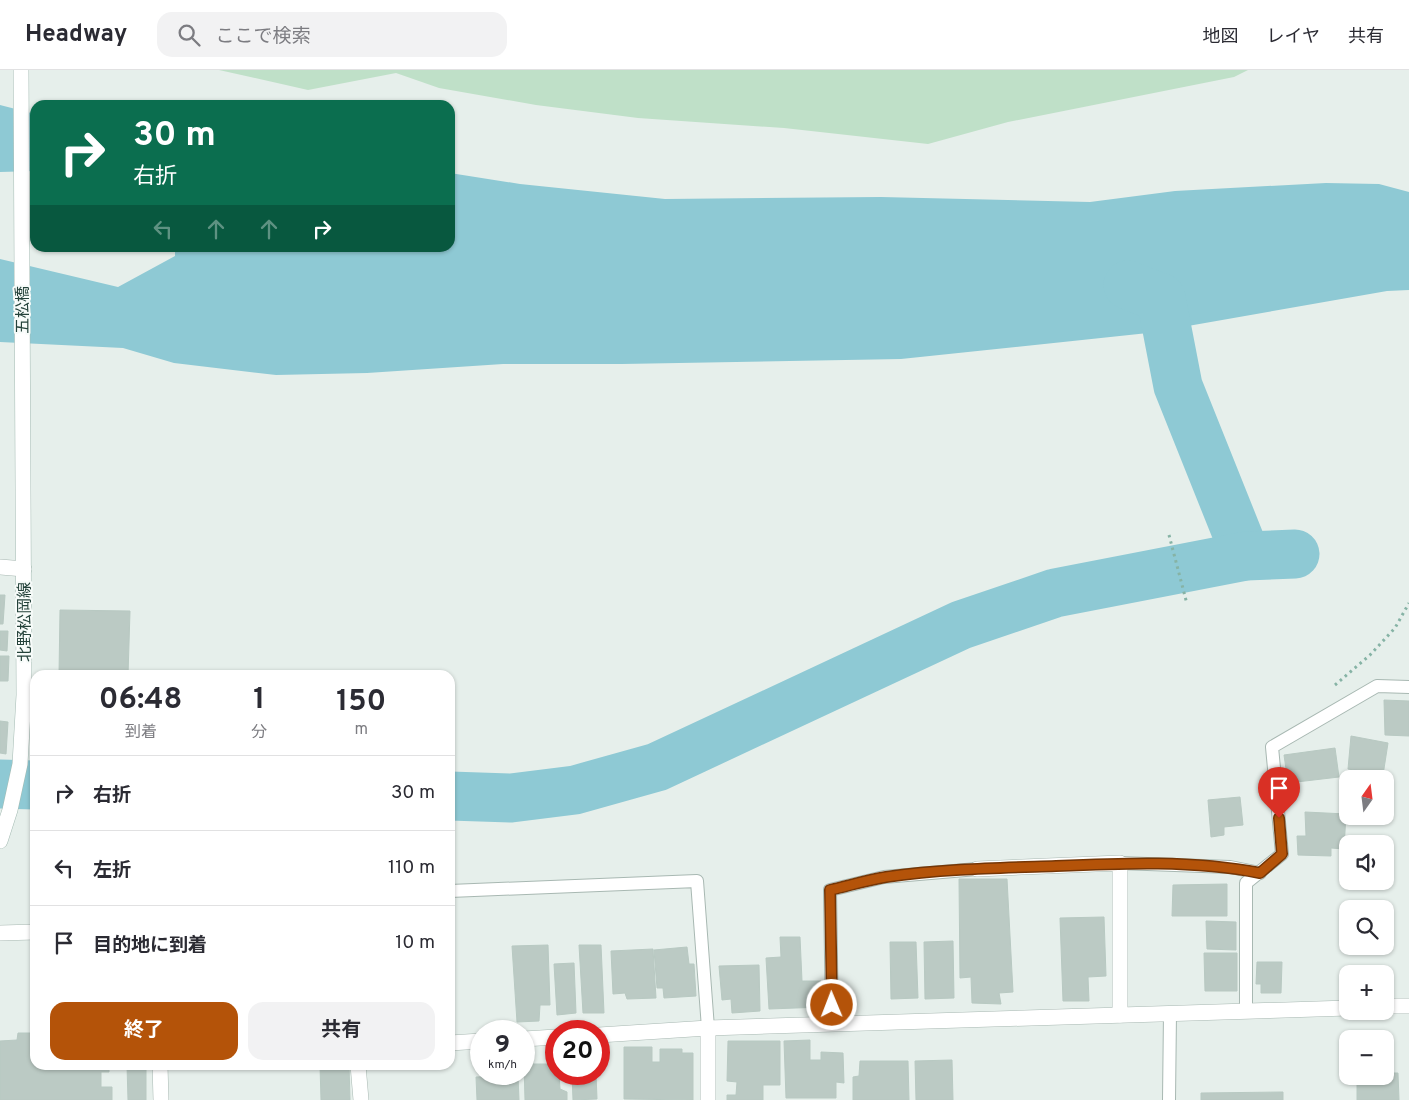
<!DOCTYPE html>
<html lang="ja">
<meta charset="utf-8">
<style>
body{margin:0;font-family:Overpass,"Noto Sans JP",sans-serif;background:#f2f2f3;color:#2b2b33;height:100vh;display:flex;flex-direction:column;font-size:19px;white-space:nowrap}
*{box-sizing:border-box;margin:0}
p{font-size:16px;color:#7c7c81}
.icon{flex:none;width:28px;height:28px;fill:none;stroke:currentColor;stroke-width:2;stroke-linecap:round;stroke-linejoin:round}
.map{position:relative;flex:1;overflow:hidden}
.drawer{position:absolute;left:30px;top:600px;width:425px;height:400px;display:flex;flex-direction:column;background:#fff;border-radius:15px;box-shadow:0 1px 4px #0004}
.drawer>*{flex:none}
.hud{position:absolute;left:30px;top:30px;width:425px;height:152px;border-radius:15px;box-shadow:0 1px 4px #0004;background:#0b6e4f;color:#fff;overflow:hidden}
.needle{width:32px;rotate:14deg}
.fabs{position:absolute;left:1339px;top:700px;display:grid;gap:10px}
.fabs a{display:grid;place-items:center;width:55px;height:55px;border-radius:10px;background:#fff;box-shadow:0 1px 4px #0004;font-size:25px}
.speed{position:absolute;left:470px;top:950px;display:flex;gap:10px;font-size:25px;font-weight:700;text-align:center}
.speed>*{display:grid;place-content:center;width:65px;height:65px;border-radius:50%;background:#fff;box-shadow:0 1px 4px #0004;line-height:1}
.speed small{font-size:12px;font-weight:400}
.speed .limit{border:8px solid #d22;background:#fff;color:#111}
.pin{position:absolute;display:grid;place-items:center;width:42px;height:42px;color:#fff;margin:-51px -21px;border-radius:50% 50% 50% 0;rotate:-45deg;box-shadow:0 0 5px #0007}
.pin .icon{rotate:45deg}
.me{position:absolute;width:55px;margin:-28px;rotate:359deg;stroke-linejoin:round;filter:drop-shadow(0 0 4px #0008)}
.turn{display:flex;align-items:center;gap:18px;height:105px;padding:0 20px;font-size:22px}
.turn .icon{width:65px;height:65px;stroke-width:2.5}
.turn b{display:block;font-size:35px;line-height:42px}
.lanes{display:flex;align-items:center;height:48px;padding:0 20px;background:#0003;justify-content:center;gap:25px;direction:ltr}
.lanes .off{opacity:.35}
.eta{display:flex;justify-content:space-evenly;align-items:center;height:85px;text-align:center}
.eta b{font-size:30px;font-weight:700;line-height:35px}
.action{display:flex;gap:10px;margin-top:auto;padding:10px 20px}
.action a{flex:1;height:58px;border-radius:15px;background:#b45309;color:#fff;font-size:20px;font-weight:700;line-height:58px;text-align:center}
.action a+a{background:#f2f2f3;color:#2b2b33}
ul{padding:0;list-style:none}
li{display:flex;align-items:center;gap:15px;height:75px;padding:0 20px;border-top:1px solid #e1e1e2}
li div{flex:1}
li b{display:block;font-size:19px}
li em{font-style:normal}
header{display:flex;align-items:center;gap:30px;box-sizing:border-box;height:70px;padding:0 25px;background:#fff;border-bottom:1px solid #e1e1e2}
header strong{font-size:24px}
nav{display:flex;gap:28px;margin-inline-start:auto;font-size:18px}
.search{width:350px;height:45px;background:#f2f2f3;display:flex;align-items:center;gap:12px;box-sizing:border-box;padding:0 18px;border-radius:15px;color:#7c7c81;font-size:19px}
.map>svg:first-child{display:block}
.green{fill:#bfe0c8}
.water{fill:#8ec9d4}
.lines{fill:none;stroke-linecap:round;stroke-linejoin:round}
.river{stroke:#8ec9d4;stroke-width:49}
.building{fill:#bbcac4;stroke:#b8c9c2}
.lane-casing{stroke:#a8b8b2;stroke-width:14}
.street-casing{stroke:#a8b8b2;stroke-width:16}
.secondary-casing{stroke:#a4bbb3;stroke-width:16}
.path{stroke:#86b3a5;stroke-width:3;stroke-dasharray:2.5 4;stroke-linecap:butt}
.lane{stroke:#fff;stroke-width:12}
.street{stroke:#fff;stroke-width:15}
.secondary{stroke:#fff;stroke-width:15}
.route-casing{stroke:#753606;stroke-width:12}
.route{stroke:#b45309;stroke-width:9}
.labels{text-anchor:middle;stroke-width:4;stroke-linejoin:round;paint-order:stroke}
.street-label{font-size:16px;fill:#24423a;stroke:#f7fbf9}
</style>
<header>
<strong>Headway</strong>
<div class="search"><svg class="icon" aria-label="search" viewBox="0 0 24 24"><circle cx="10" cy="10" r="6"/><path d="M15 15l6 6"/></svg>ここで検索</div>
<nav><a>地図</a><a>レイヤ</a><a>共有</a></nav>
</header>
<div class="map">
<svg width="1409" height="1030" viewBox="0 0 1409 1030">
<rect width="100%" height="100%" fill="#e6efeb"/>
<path class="green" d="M219,0H1248L1234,7L1008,52L928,74L784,58L638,48L536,35L439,18L396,3L308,20Z"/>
<g class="water">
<path d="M0,35L35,44V101L0,102Z"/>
<path d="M450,103L520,114L665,129L881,127L1090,132L1175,121L1326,113L1379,114L1409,122V220L1387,221L1148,263L901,289L622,294H503L367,303L276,305L174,293L123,278L0,272V189L118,217L175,186V178H450Z"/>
</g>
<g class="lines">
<g class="river">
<path d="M1128,215L1161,228L1178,316L1246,486"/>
<path d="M0,714L35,715"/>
<path d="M450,726L511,728L575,720L657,697L961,555L1055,523L1246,486L1295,484"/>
</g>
</g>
<g class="building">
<path d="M0,525H5L3,554H0Z"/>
<path d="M60,540L130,541L128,605H59Z"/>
<path d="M0,561H8L7,581L0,580Z"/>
<path d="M0,586H9L8,611H0Z"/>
<path d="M1384,630L1409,631V666L1385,665Z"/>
<path d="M0,651L8,652L6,684L0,683Z"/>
<path d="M1351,666L1388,673L1383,705L1348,699Z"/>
<path d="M1335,678L1339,707L1288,713L1284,685Z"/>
<path d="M1240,727L1243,755L1224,757V765L1211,767L1208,730Z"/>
<path d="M1305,742L1346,744L1344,779L1331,778V786L1298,785L1297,766H1306Z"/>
<path d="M959,809H1007L1013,922L999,923L1001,934L972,933L971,907L960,908Z"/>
<path d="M1227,814V846H1172L1173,815Z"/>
<path d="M1104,847L1106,906L1088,907L1089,931H1063L1060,848Z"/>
<path d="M1206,851L1236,852V880L1207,879Z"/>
<path d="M780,867H800L802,911H821L822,937L769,939L766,888L781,887Z"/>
<path d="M953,871L954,928L925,929L924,872Z"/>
<path d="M890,872H916L918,928L891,929Z"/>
<path d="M548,875L550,935H540L539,951L517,952L512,876Z"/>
<path d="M579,875H601L604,943H583Z"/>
<path d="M687,877L689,894H694L696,926L664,928L663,918H657L654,880Z"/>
<path d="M653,879L656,928L627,929L625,923L613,924L611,881Z"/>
<path d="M1204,883H1237V921H1205Z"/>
<path d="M1257,892H1282L1281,923H1261V914H1256Z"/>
<path d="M574,893L576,943L557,945L554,894Z"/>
<path d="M759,895L760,941L732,943L731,929L722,930L719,896Z"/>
<path d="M18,963H35V995H109V1002H101V1017H112V1030H0V971L17,970Z"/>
<path d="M810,970V990H821V982L843,983L844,1013L836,1012V1028H786L784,971Z"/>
<path d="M728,971H780V1015H763V1030H727V1025H736L737,1012L727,1011Z"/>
<path d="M624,977H652V992H660V979H682V983H693V1030L624,1029Z"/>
<path d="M550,983H556V1004H559L560,1019L567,1022V1030H525L524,994H548Z"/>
<path d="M952,990L953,1030H916L915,991Z"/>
<path d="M860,991H908L909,1030H853V1007L859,1006Z"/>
<path d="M127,995H146V1030H128Z"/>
<path d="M320,995H349L350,1030H321Z"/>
<path d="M1385,1003H1398L1399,1030H1357V1006H1385Z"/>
<path d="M572,1004H596L597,1029L573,1030Z"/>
<path d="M518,1006L519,1030H477L476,1007Z"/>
<path d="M1283,1022V1030H1201V1023Z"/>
</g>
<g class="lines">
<defs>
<g id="lane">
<path d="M1120,793L1230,797L1260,803"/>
<path d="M450,821L697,811L708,958"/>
<path d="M1246,941V813L1282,784L1272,677L1377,616L1409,617"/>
<path d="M832,954L830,820L884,807L977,799"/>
<path d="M1169,1030L1170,943"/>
</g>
<g id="street">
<path d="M0,497L24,499"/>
<path d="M977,799L1120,793V945"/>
<path d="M0,863L35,862"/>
<path d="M1385,936H1409"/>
<path d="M708,958V1030"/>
<path d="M599,965L708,958L1348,938"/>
<path d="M524,969L556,967"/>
<path d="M450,973L481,971"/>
<path d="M160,995L161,1030"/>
<path d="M358,995L361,1030"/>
</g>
<path id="secondary" d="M0,771L10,740L20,694L24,625L21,0"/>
</defs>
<use href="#lane" class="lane-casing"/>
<use href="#street" class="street-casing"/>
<use href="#secondary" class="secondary-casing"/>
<g class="path">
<path d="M1169,465L1187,534"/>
<path d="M1335,615L1370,585L1395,558L1409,533"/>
</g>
<use href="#lane" class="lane"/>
<use href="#street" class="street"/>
<use href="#secondary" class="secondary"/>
</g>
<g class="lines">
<defs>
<path id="route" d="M832,935L830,820C848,816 867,810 886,807C942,799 999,798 1056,796C1123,793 1193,790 1260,803L1282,784L1279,748"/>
</defs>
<use href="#route" class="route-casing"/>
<use href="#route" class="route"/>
</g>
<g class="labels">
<g class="street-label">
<text transform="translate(22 240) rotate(-90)" y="6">五松橋</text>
<text transform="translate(24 552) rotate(-90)" y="6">北野松岡線</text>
</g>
</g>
</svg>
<div class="fabs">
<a><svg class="needle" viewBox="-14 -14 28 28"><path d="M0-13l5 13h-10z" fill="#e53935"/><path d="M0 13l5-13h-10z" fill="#7c7c81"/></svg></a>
<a><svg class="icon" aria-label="sound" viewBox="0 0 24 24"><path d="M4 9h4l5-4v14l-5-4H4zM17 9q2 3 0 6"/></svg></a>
<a><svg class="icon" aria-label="search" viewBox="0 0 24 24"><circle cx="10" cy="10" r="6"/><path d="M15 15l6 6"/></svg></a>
<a>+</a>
<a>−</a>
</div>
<div class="speed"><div>9<small>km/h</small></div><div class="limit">20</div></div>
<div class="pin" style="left:1279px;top:748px;background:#d93025"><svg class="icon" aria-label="arrive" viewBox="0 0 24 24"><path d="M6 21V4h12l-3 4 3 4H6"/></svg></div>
<svg class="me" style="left:832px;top:935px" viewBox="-20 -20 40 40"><circle r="17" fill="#b45309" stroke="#fff" stroke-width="3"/><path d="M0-11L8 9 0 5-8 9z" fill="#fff"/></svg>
<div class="hud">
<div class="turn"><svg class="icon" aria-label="right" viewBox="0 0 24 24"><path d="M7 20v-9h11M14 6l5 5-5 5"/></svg><div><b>30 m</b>右折</div></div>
<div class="lanes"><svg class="icon off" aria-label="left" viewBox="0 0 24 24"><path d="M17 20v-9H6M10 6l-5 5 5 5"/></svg><svg class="icon off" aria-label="ahead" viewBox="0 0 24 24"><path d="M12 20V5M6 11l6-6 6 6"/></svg><svg class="icon off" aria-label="ahead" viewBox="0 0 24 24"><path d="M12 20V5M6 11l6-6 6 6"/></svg><svg class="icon" aria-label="right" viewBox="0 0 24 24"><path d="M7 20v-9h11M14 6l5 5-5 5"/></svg></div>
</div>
<section class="drawer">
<div class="eta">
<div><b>06:48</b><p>到着</p></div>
<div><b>1</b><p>分</p></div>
<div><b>150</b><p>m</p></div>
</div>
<ul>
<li><svg class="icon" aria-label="right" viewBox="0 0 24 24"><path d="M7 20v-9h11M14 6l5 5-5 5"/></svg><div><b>右折</b></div><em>30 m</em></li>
<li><svg class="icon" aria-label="left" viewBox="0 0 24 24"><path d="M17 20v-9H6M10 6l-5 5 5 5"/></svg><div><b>左折</b></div><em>110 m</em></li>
<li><svg class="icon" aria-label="arrive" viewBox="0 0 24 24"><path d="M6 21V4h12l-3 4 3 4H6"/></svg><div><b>目的地に到着</b></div><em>10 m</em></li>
</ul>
<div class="action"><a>終了</a><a>共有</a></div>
</section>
</div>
